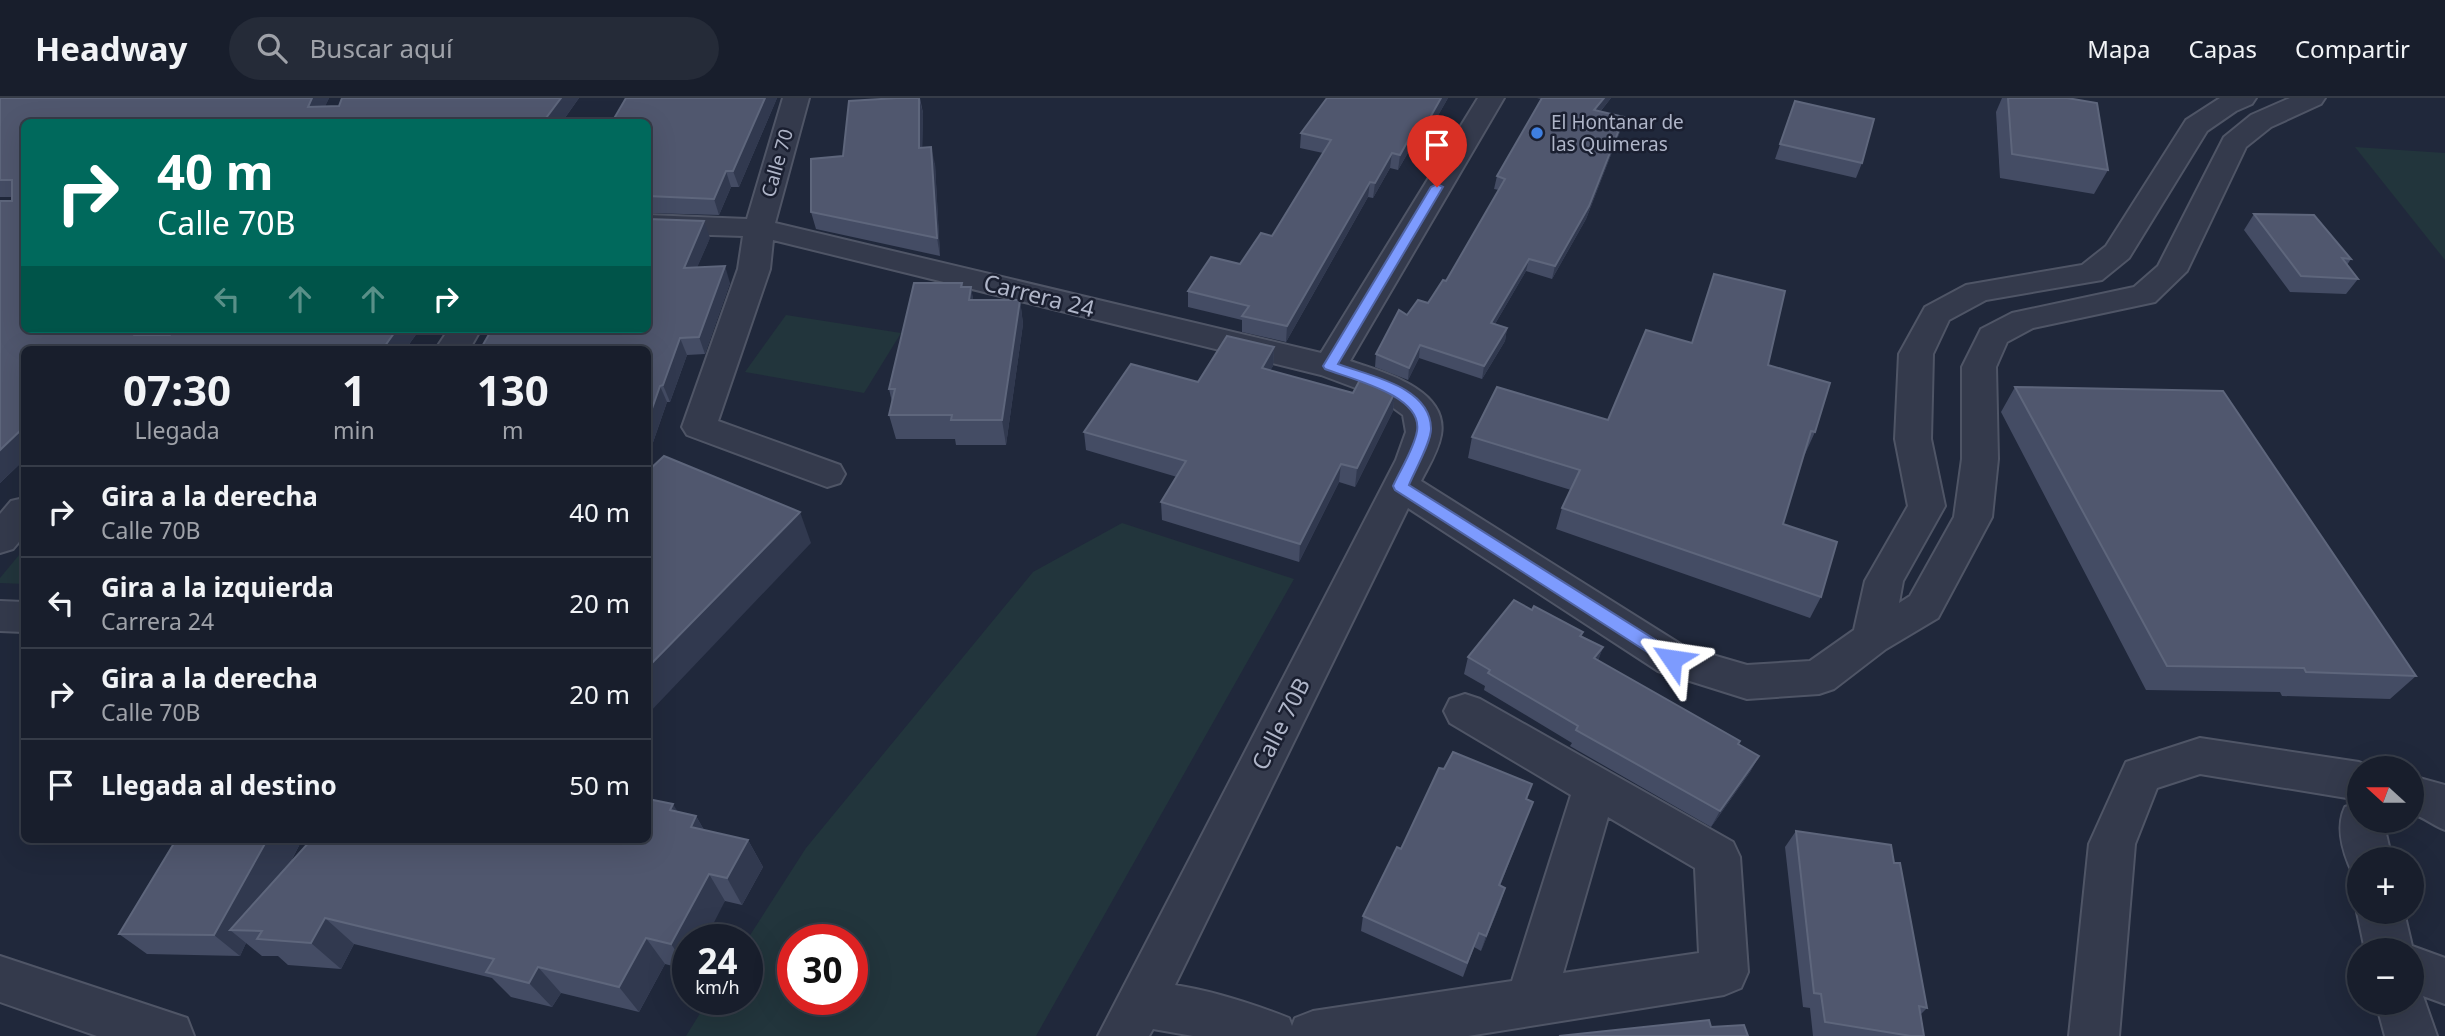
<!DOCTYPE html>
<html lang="es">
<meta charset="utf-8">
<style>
body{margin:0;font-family:"Noto Sans",sans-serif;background:#252b38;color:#f1f3f6;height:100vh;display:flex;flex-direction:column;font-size:26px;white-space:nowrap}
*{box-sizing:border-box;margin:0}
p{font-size:23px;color:#9fa2a9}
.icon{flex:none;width:38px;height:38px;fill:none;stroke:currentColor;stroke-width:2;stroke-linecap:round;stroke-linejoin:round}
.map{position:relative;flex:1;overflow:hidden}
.side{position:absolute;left:21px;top:248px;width:630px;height:497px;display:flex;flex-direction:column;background:#181e2c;border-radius:10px;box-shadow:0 7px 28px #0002,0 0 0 2px #363c48}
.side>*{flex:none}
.guide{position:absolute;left:21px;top:21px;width:630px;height:214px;border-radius:10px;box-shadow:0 7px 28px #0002,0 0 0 2px #363c48;background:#00695c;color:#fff;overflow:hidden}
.needle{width:46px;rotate:291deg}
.tools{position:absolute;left:2347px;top:658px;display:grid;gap:14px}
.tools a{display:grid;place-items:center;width:77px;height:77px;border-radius:50%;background:#181e2c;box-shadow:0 7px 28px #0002,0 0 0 2px #363c48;font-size:35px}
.speed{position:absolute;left:672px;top:826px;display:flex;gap:14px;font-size:35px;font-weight:700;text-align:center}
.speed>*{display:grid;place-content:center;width:91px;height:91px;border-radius:50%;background:#181e2c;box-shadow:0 7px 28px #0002,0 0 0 2px #363c48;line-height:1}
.speed small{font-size:18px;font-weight:400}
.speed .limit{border:10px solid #d22;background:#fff;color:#111}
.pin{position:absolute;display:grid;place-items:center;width:60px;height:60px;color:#fff;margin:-72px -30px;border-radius:50% 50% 50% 0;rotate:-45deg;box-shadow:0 0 7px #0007}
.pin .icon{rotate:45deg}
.me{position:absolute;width:77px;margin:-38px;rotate:302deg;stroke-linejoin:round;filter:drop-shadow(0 0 5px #0008)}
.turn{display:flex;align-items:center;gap:24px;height:147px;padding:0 21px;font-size:32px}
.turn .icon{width:91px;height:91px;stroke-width:2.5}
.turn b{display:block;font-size:49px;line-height:60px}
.lanes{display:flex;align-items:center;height:66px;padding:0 21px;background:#0003;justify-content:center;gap:35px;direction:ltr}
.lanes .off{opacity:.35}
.eta{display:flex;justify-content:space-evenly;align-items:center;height:119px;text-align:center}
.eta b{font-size:42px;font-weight:700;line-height:49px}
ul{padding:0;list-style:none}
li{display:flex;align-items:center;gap:21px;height:91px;padding:0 21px;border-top:2px solid #363c48}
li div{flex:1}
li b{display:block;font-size:26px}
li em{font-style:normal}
header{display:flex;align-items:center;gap:42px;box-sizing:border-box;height:98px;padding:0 35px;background:#181e2c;border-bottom:2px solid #363c48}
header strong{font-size:33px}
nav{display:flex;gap:38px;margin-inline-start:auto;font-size:24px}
.search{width:490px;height:63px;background:#252b38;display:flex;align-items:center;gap:18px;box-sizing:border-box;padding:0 24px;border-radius:38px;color:#9fa2a9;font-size:26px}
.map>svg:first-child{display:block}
.green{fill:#22353c;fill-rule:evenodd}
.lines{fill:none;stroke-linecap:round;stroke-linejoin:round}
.minor-casing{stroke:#4f5566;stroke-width:4}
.minor{fill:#343a4c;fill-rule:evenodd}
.wall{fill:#444c64}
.shaded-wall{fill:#31394f}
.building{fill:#50576e;stroke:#5e667c;stroke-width:2}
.route{fill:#7d9bfe;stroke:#5165a5;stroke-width:2}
.shop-dot{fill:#3f7fe0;stroke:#1a1f30;stroke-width:2.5}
.labels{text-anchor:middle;stroke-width:5;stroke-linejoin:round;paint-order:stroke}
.far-poi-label{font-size:19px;fill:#afb5c8;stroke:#1a1f30;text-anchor:start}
.far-street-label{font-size:19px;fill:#afb5c8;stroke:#1a1f30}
.street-label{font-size:23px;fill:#afb5c8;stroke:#1a1f30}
</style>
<header>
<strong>Headway</strong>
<div class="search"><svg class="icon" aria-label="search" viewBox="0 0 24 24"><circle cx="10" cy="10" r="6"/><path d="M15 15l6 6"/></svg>Buscar aquí</div>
<nav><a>Mapa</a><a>Capas</a><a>Compartir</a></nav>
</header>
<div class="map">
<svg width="2445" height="938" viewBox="0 0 2445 938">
<rect width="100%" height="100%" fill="#20283b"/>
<g class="green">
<path d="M2355,49L2445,55V162Z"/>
<path d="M786,217L901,235L864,295L745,274Z"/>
<path d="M1122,425L1294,481L1036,938H686L709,901H747V842L806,750L1033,474ZM793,842H852V901H793Z"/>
<path d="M24,451V486L0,485V480Z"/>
</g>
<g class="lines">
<defs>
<g id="minor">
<path d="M783,0H809L775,125L1321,255L1478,0H1504L1350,263C1382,274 1449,291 1441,337C1438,354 1428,369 1421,383L1685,549L1747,567L1810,563L1854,532L1865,483L1908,408L1895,341L1899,256L1925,209L1966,187L2082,167L2106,148L2186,22L2220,0H2256L2252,6L2236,13L2207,33L2129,160L2102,182L1986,202L1949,222L1933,256L1931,341L1945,408L1903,483L1899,505L1910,498L1954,419L1962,361V269L1981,231L2012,215L2134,189L2158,168L2224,39L2251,17L2290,0H2325L2321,6L2271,29L2246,49L2187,173L2155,204L2033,230L2007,244L1996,269L1998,361L1992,419L1938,520L1886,551L1834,591L1819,596L1747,601L1658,573L1408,410L1175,887C1213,893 1253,906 1289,920L1292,928L1295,920L1313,913L1512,883L1571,697L1450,625L1444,613L1450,601L1465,596L1480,601L1733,744L1740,759L1748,874L1741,890L1724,897L1468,938H1193L1153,931L1149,938H1098L1396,362L1406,334L1403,317L1377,298L1321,277L773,142L770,171L718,323L840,367L845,376L840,385L827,389L687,337L682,329L738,171L743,138L648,135V117L747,121ZM1608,719L1695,770L1699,855L1563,875Z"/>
<path d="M449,231H481L469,252H435Z"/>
<path d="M24,400V438L13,451L0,455V416L11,403Z"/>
<path d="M0,503L24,504V534L0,533Z"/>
<path d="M2200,640L2359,664L2375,670H2359V702L2200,676L2157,690L2135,746L2119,938H2069L2089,746L2126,664Z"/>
<path d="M2412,678L2445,687V732C2432,727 2424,719 2412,716Z"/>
<path d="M2359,704V723H2383L2392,761H2359V778L2353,776C2343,755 2335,730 2345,709Z"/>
<path d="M2359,810V814H2404L2412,848L2445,860V906L2423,898L2437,938H2385L2376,905H2412V852H2365L2357,814Z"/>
<path d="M0,858L187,920L194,938H97L0,904Z"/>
</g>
</defs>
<use href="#minor" class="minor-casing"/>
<use href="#minor" class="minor"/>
</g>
<g class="wall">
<path d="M0,0H329L325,8H339L342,0H579L562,24H24L158,237H170L174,231H420L405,252H24V362L0,385V103H12V99H0Z"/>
<path d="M626,0H777L739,89H731L719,117L648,115V24Z"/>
<path d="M920,0L923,15L922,50L935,66L940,158L816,131L811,114L843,58Z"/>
<path d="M1448,0L1421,47L1413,46L1398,72L1390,70L1373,100L1368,99L1286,244L1242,234V222L1188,209V193L1240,166L1272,138L1323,55L1300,50L1301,35Z"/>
<path d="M1537,0H1611L1600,14L1624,19L1621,31L1586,121L1552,181L1526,173L1495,226L1507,230L1505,243L1482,281L1419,260L1408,282L1375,269L1376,256L1407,217L1428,205L1446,183L1499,92L1494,91L1497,78L1541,1Z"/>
<path d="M2002,0H2067L2108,72L2094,96L2000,80L1996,14Z"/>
<path d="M1795,3L1862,65L1856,80L1775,61Z"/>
<path d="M2254,116L2351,161L2347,167L2358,181L2346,196L2290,194L2244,132Z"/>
<path d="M710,140L697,169L730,185L705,256L687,257L670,304H667L650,353H648V252Z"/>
<path d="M962,185L963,189H971L973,202H1020L1023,226L1006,347H956L955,341H896L889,317L892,304L889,291Z"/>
<path d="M1274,249L1273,268L1270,272L1353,295L1395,294L1393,313L1355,389L1339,384L1299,464L1162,422L1161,404L1177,379L1086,352L1084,334Z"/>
<path d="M1768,267L1815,334L1805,356L1804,355L1783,426L1821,499L1810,520L1556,431L1562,410L1571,392L1468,360L1472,339L1608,322Z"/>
<path d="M2015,289L2416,578L2390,601L2282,598L2280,594L2146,592L2001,314Z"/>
<path d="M1532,512L1583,534L1582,538L1603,549L1598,562L1759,658L1750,674L1711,729L1570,648L1572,645L1484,592L1485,588L1464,576L1468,559Z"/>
<path d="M1444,671L1532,686L1527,701V719L1500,788L1505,790L1500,806L1481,853L1474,849L1463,879L1361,833L1363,818Z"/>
<path d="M678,714L696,718L704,732L748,742L763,769L742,807L725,803L688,842V872L665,866L639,914L561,895L552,909L511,899L492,880L354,846L341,871L288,867L278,858H262L246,845L240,858L147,856L119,836L176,742H302L289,767Z"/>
<path d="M1796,733L1894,765L1927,910L1921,916L1924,938H1813L1810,910L1803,909L1785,749Z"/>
</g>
<g class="shaded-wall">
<path d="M312,0H329L318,24L308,9Z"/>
<path d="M561,0H579L562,24H543Z"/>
<path d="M765,0H777L739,89L733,73Z"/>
<path d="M919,0L923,15L922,68L919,50Z"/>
<path d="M1441,0H1448L1421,47L1423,32Z"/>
<path d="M1604,0H1611L1591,25L1594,12Z"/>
<path d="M1624,19L1621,31L1586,121L1552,181L1555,168Z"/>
<path d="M1415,30L1413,46L1398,72L1400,57Z"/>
<path d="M931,49L935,66L940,158L937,140Z"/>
<path d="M1392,55L1390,70L1373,100L1375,85Z"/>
<path d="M726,73L731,89L719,117L714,101Z"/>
<path d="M1370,84L1368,99L1286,244L1287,228Z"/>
<path d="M704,123L710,140L690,186L684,170Z"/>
<path d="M1529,161L1526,173L1488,238L1491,225Z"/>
<path d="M725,168L730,185L705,256L699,239Z"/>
<path d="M971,189L975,214L969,202Z"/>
<path d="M1020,202L1023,226L1006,347L1002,322Z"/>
<path d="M1507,230L1505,243L1482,281L1484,268Z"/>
<path d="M134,231H163L146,252L131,234Z"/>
<path d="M397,231H420L405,252H382Z"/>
<path d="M680,240L687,257L670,304L663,287Z"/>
<path d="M1420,247L1419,260L1408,282L1409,270Z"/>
<path d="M1274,249L1273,268L1261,289L1262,270Z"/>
<path d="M660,288L667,304L650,353L648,348V322Z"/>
<path d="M1395,294L1393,313L1355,389L1357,370Z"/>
<path d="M24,329V362L0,385V352Z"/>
<path d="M1341,366L1339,384L1299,464L1300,446Z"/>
<path d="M800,414L811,445L648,616V569Z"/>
<path d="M1603,549L1597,566L1594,560Z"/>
<path d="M1759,658L1750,674L1711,729L1720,713Z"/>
<path d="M1533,704L1527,719L1494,802L1499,787Z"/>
<path d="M673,706L690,734L670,712Z"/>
<path d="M696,718L712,746L691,729Z"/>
<path d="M267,742H302L253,833L230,832L246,845L240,858L214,837Z"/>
<path d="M748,742L763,769L742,807L727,780Z"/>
<path d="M709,776L725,803L705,842H688V871L671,846Z"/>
<path d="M1505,790L1500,806L1481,853L1486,838Z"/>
<path d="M325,820L354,846L341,871L311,845Z"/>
<path d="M646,840L665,866L639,914L619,889Z"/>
<path d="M538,869L561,895L552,909L529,885Z"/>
</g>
<g class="building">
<path d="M0,0H312L308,9L339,8L342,0H561L543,24H24V231H134L131,234L134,237H170L174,231H397L382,252H24V329L0,352V103H12V82H0Z"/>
<path d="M626,0H765L733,73H726L714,101L648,98V24H612Z"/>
<path d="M897,0H919V50L931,49L937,140L811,114V61L843,58L849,3Z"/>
<path d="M1327,0H1441L1423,32L1415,30L1400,57L1392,55L1375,85L1370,84L1287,228L1242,218L1249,208L1188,193L1211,159L1240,166L1261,135L1272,138L1331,42L1301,35Z"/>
<path d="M1542,0H1604L1594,12L1624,19L1589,108L1555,168L1529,161L1491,225L1507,230L1484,268L1420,247L1409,270L1376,256L1399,212L1407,217L1418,202L1428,205L1443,182L1446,183L1505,81L1497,78Z"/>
<path d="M2008,0H2067L2097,5L2108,72L2012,56Z"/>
<path d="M1795,3L1874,21L1862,65L1780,46Z"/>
<path d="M2254,116L2314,117L2351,161L2342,160L2358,181L2301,178Z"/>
<path d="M648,121L704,123L684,170L725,168L699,239L680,240L663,287L660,288L648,322V252H480L492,231H648Z"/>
<path d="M1714,176L1785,193L1768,267L1830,285L1815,334L1811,333L1783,426L1837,444L1821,499L1562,410L1580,372L1472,339L1497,289L1608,322L1646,232L1692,245Z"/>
<path d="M914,185H962L961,189H971L969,202H1020L1002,322H951L952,317H889L895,291H889Z"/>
<path d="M1227,238L1274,249L1262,270L1353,295L1363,276L1378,282L1395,294L1357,370L1341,366L1300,446L1161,404L1186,363L1084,334L1131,266L1198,284Z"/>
<path d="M2015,289L2223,293L2416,578L2306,574L2304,570L2167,568Z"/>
<path d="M664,358L800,414L648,569V373Z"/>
<path d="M1514,502L1532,512L1534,508L1583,534L1580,538L1603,549L1594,560L1740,643L1738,646L1759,658L1720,713L1576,632L1578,628L1488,575L1490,572L1468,559Z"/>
<path d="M1453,654L1532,686L1526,701L1533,704L1499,787L1505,790L1486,838L1479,835L1467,865L1363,818L1397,749L1401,751L1439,670L1444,671Z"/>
<path d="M648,701L673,706L670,712L696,718L691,729L748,742L727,780L709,776L671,846L646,840L619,889L538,869L529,885L486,874L494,861L325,820L311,845L257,841L262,833L230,832L311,742H648Z"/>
<path d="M1796,733L1891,747L1894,765H1900L1927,910L1919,908L1924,938H1911L1825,924L1821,896L1814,895Z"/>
<path d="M176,742H267L214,837L119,836Z"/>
<path d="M1709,922L1711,929L1744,927L1748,938H1559Z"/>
</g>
<path class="route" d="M1437,86L1443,89L1338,266C1369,278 1430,288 1431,330C1432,343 1414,374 1409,387L1678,556L1680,561L1678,566H1666L1395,392L1393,388C1400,372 1414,351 1417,333C1423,297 1350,281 1325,271L1323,268L1431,89Z"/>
<circle class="shop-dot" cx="1537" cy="35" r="7"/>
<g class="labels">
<g class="far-poi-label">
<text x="1551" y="31">El Hontanar de<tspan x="1551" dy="22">las Quimeras</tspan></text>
</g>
<g class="far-street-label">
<text transform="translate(777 65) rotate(-74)" y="7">Calle 70</text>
</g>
<g class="street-label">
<text transform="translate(1039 198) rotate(14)" y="8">Carrera 24</text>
<text transform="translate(1281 626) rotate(-63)" y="8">Calle 70B</text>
</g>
</g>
</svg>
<div class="tools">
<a><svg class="needle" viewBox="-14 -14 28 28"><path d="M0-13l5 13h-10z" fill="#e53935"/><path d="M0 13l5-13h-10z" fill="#9fa2a9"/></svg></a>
<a>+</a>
<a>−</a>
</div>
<div class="speed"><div>24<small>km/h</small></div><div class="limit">30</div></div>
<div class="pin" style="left:1437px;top:89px;background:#d93025"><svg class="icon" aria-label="arrive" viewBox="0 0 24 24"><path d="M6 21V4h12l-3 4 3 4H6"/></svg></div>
<svg class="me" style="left:1672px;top:561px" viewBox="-20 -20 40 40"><path d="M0-17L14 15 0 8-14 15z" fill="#7d9bfe" stroke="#fff" stroke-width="4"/></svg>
<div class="guide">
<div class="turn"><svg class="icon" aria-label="right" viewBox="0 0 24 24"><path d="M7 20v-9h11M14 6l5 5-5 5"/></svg><div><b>40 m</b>Calle 70B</div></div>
<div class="lanes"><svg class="icon off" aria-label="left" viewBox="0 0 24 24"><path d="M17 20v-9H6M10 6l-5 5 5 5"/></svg><svg class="icon off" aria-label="ahead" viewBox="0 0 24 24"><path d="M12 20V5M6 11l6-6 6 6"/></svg><svg class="icon off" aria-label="ahead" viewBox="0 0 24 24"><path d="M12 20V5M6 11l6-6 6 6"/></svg><svg class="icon" aria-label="right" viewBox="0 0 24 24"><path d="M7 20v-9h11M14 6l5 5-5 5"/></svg></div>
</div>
<section class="side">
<div class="eta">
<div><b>07:30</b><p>Llegada</p></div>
<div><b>1</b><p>min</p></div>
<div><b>130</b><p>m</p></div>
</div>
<ul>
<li><svg class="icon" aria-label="right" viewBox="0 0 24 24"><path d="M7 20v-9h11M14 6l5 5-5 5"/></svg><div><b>Gira a la derecha</b><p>Calle 70B</p></div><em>40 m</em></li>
<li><svg class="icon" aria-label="left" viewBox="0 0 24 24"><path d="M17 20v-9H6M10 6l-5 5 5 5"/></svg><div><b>Gira a la izquierda</b><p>Carrera 24</p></div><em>20 m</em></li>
<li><svg class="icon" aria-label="right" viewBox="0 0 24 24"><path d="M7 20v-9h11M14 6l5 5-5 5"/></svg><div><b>Gira a la derecha</b><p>Calle 70B</p></div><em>20 m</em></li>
<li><svg class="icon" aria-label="arrive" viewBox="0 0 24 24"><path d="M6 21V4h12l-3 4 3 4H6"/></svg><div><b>Llegada al destino</b></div><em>50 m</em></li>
</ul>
</section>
</div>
